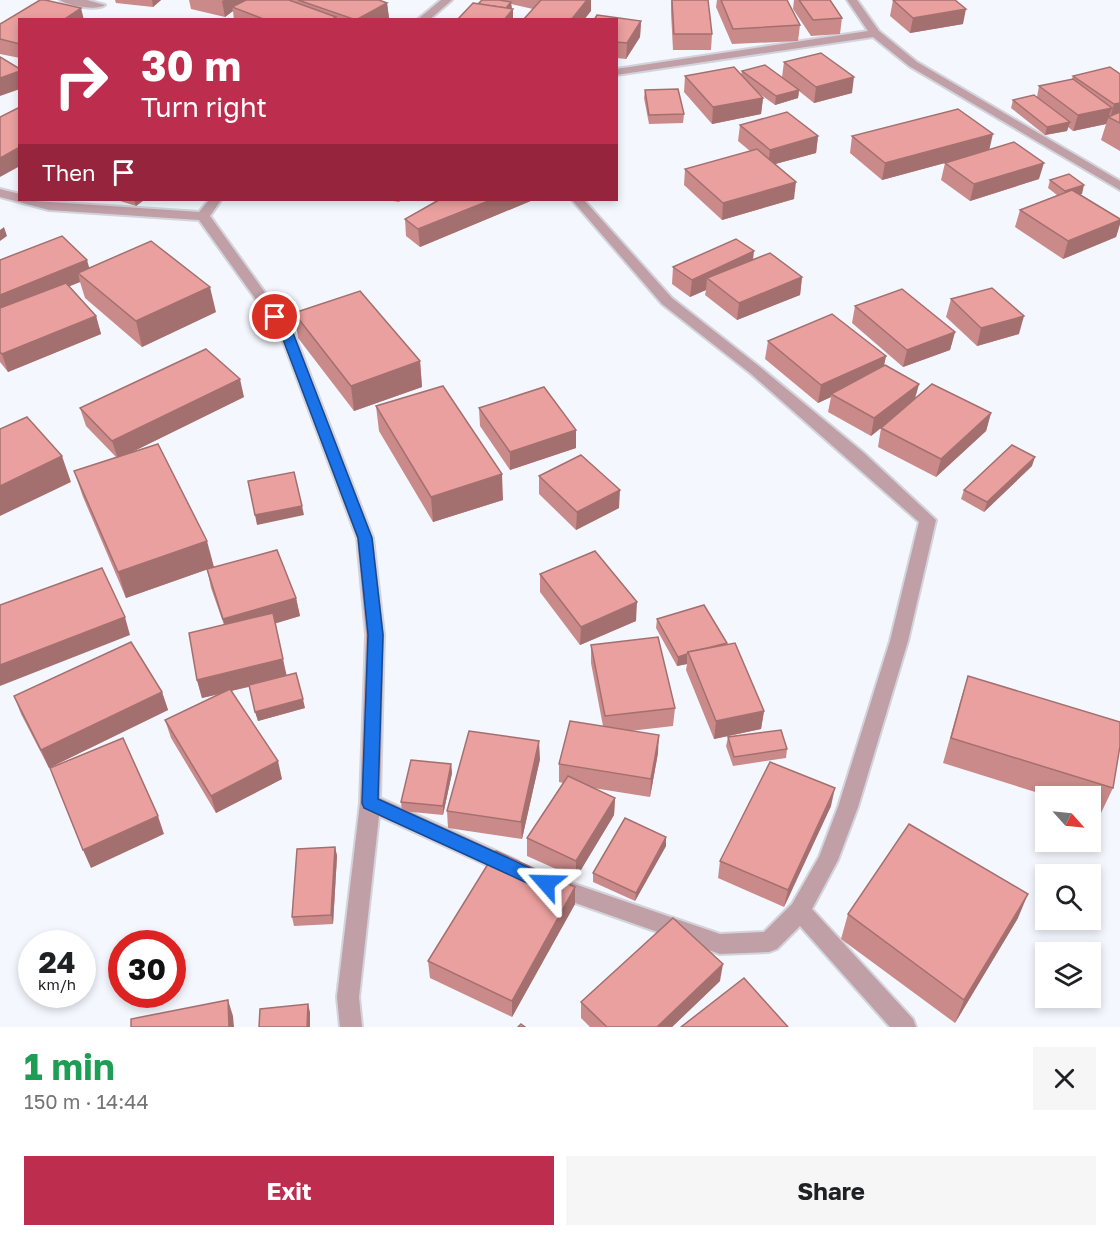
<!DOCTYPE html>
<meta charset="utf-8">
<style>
body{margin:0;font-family:"Golos Text",sans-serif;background:#f6f6f6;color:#202124;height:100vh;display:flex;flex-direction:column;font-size:22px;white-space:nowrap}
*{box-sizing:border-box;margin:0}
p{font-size:20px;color:#757577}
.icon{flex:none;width:33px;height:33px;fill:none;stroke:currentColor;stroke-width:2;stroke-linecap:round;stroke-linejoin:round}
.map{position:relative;height:1027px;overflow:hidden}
.side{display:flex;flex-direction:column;background:#fff;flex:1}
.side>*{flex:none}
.banner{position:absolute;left:18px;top:18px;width:600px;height:183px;border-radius:0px;box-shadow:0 3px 9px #0003;background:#bd2d4d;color:#fff;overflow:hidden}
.needle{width:39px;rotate:117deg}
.tools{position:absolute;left:1035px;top:786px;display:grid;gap:12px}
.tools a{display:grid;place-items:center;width:66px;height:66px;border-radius:0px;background:#fff;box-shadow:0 3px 9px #0003;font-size:30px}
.speed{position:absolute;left:18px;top:930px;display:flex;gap:12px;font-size:30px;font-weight:700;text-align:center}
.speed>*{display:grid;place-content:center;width:78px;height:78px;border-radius:50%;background:#fff;box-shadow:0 3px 9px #0003;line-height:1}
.speed small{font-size:15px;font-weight:400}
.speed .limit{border:9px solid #d22;background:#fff;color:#111}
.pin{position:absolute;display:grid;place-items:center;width:51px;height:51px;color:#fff;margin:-26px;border:3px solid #fff;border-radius:50%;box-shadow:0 2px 6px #0007}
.me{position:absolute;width:66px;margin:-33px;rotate:295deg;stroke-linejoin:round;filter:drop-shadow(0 0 4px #0008)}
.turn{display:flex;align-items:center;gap:21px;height:126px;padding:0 24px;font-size:27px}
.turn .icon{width:78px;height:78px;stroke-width:2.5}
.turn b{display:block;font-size:42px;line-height:51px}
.then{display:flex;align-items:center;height:57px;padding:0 24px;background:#0003;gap:12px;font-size:22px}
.round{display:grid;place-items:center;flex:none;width:63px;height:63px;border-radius:0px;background:#f6f6f6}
.head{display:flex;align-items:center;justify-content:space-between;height:102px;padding:0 24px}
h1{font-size:36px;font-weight:700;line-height:45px;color:#1e9e55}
.action{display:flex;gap:12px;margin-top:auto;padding:12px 24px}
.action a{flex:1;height:69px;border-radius:0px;background:#bd2d4d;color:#fff;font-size:24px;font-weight:700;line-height:69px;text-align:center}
.action a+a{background:#f6f6f6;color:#202124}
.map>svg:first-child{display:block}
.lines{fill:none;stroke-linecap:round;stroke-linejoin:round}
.minor-casing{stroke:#d3d4db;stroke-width:4}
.minor{fill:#c09fa7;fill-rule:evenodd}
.wall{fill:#c98a89}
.shaded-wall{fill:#a4706f}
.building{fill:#eaa09f;stroke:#a4706f;stroke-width:1.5}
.route{fill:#1a73e8;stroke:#114b97;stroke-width:1.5}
</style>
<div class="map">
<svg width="1120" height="1027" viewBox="0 0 1120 1027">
<rect width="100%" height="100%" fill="#f5f7fe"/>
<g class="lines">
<defs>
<g id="minor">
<path d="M60,0H87L105,5C97,11 68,6 60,0Z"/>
<path d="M441,0H452L429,20H417Z"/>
<path d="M847,0H857L879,31L917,62L1120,181V190L909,66L873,37L616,75V69L868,31Z"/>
<path d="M0,189L20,194V200L199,212L209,200H221L210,216L294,333L373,538L384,635L380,798L518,861L521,867L518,873L511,876L379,816L359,997L362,1027H340L337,997L360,803L366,635L357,538L280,333L199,220L49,210L0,197Z"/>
<path d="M572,200H584L672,298L760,367L864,453L936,520L908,641L858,807L838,860L812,909L913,1019L916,1027H890L800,926L777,949L769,952L720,954L547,893L543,886L547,879L554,877L720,934L764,932L792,904L819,857L838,807L890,641L919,522L750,373L662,304Z"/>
</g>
</defs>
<use href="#minor" class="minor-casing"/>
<use href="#minor" class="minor"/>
</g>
<g class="wall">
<path d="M115,0H161L153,7L116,3Z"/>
<path d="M189,0H379L387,3L389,18L386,20H234L233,11L225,17L191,9Z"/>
<path d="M482,0H591V11L533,9L511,4L512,9L478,4Z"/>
<path d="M671,0L712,34L711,50H673L671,13Z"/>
<path d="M717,0H787L800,25L798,41L732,44L716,7Z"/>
<path d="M794,0H830L842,18L840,34L811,36L793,9Z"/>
<path d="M893,0L963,24L910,33L890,16Z"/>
<path d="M20,20V58L0,54V23Z"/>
<path d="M616,20L641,21L640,37L626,59L616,58Z"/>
<path d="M784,62L852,93L814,103L799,91L798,98L775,105L757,92L763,98L761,114L712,124L684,92L685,76L741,75L742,71L782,77Z"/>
<path d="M1120,74V151L1101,140L1106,124L1073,131L1068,127L1067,131L1045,135L1011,108L1013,100L1037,97L1039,86L1072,79L1073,76Z"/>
<path d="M645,90L684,114L683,123L649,124L644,98Z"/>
<path d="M740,125L818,136L816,153L775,164L794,199L722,220L684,185L685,169L750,151L738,141Z"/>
<path d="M852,136L989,150L1039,179L970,201L941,180L945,163L882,180L850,153Z"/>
<path d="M1050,180L1082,194H1080L1120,219V224L1116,237L1063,259L1015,227L1020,210L1057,195L1048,188Z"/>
<path d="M117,200H144L136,206Z"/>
<path d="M388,200H401L399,202Z"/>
<path d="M437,200H533L420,247L406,236L405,219Z"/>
<path d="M753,259L802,277L800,295L737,320L705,295L706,290L690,297L672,284L673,267Z"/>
<path d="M0,260L89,268L216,312L142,347L85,298L80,282L69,286L96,316L101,334L8,372L0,362Z"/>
<path d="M951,299L1019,334L977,346L946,317Z"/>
<path d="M855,306L955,332L950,350L903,367L852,323Z"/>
<path d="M294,313L420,361L422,387L354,411L298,338Z"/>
<path d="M768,341L886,356L884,365L919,384L915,399L991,413L986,431L936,477L878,447L881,428L893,418L871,436L828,412L831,397L818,403L765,359Z"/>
<path d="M244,397L130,453L214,567L126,598L83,497L74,471L116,457L86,426L80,408Z"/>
<path d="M376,406L503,500L433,522L379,431Z"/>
<path d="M479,408L576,448L510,470L480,426Z"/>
<path d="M1032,466L984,512L961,499L964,490Z"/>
<path d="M539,476L619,508L576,530L539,494Z"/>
<path d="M207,569L296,598L300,616L275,623L286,675L305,708L258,721L249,687L231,691L282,779L216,813L171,738L165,720L220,694L202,698L197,680L224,625L211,588Z"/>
<path d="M540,574L636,621L580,645L540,592Z"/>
<path d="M657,619L727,645L764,711L761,729L714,739L686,670L687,664L677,666L656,628Z"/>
<path d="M591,645L675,708L673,726L630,731L658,753L650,797L593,788L615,798L614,815L576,878L527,856V838L563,783L559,782V764L603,726L591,663Z"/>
<path d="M968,676L1113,788L1101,813L1090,810V796H1048L943,763L960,702Z"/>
<path d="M162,692L168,710L49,768L21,714L14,696Z"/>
<path d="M728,737L787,749L786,758L733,766L726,746Z"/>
<path d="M540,759L522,839L448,828L447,811Z"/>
<path d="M451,764L452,773L443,815L402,811L401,802Z"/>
<path d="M831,806L784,907L718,878L720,861Z"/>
<path d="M666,846L635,901L593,882V873Z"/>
<path d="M335,847L337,856L333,924L294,926L292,917Z"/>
<path d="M575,887V904L512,1017L430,978L428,961Z"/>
<path d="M848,914L1018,918L955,1023L841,939Z"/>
<path d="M720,981L672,1027H590L581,1018V1002Z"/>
</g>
<g class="shaded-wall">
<path d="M152,0H161L153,7Z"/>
<path d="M224,0H249L232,7L233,11L225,17L222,1Z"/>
<path d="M587,0H591V11L584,20H571Z"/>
<path d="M511,2L512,10L503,11Z"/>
<path d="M387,3L389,18L386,20H357Z"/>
<path d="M81,8L84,20H63Z"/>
<path d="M513,9V20H504Z"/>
<path d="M966,9L963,24L910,33L913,18Z"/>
<path d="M641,21L640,37L626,59L627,43Z"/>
<path d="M20,71V89L0,96V78Z"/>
<path d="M854,77L852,93L814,103L816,87Z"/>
<path d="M799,90L798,98L775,105L776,96Z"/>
<path d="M763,98L761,114L712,124L713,107Z"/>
<path d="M1120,103V118H1110L1114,104Z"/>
<path d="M1112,108L1106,124L1073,131L1078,115Z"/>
<path d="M1070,122L1067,131L1045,135L1047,127Z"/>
<path d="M993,134L989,151L882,180L885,163Z"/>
<path d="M818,136L816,153L768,166L770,150Z"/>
<path d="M20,147V166L0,177V158Z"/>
<path d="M1044,163L1039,179L970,201L974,184Z"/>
<path d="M796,182L794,199L722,220L723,203Z"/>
<path d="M1084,185L1082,194L1063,199L1065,191Z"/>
<path d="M134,200H144L136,206Z"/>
<path d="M491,200H533L420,247L418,229Z"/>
<path d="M1120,220V224L1116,237L1063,259L1068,241Z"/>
<path d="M4,227L7,236L0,241V230Z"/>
<path d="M754,251L752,269L707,278L706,290L690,297L692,280Z"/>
<path d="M87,260L92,277L78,273L80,282L0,315V295Z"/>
<path d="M802,277L800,295L737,320L739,303Z"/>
<path d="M210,287L216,312L142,347L136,321Z"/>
<path d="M96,316L101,334L8,372L2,354Z"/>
<path d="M1024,316L1019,334L977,346L981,328Z"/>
<path d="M955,332L950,350L903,367L907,350Z"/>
<path d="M886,356L882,374L831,394V397L818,403L821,385Z"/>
<path d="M420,361L422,387L354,411L351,386Z"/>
<path d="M240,379L244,397L118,459L112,441Z"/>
<path d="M919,384L914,401L871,436L874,418Z"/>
<path d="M991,413L986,431L936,477L941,459Z"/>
<path d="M576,430V448L510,470V452Z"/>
<path d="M62,456L71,482L0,516V486Z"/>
<path d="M1035,457L1032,466L984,512L987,502Z"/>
<path d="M502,474L503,500L433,522L431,497Z"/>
<path d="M620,490L619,508L576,530L577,512Z"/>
<path d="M302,506L304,515L257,525L255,515Z"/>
<path d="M207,541L214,567L126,598L118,572Z"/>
<path d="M296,598L300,616L228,638L223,619Z"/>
<path d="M637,602L636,621L580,645L581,627Z"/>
<path d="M125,617L130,635L0,686V665Z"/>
<path d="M687,654V664L677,666L678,657Z"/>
<path d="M283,659L287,677L202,698L197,680Z"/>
<path d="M162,692L168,710L49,768L41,750Z"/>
<path d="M303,699L305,708L258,721L255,712Z"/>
<path d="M764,711L761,729L714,739L716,721Z"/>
<path d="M659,735L658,753L650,797L651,779Z"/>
<path d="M539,741L540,759L522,839L521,822Z"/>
<path d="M278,761L282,779L216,813L211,796Z"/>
<path d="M451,764L452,773L443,815V806Z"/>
<path d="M835,788L831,806L784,907L788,890Z"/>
<path d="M615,798L614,815L576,878V861Z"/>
<path d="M158,816L164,834L91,868L83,850Z"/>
<path d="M666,837V846L635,901L636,893Z"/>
<path d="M335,847L337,856L333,924L331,915Z"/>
<path d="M575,887V904L512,1017V1001Z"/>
<path d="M1028,894L1018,918L955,1023L964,1000Z"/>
<path d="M723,964L720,981L672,1027H657Z"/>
<path d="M228,1000L233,1016L234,1027H229Z"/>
<path d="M308,1004L310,1012V1027H307Z"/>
</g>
<g class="building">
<path d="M40,0H45L81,8L63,20H20V44L0,39V24Z"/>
<path d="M246,0H289L336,17L331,20H266L232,7Z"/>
<path d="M298,0H379L387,3L356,20Z"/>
<path d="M482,0H499L511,2L506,8L478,4Z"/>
<path d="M541,0H587L571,20H523Z"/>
<path d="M672,0H708L712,34H674Z"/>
<path d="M721,0H787L800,25L733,29Z"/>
<path d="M799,0H830L842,18L813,20Z"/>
<path d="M893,0H955L966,9L913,18Z"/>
<path d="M473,3L513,9L504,20H457Z"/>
<path d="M597,15L641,21L627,43L616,42V20H594Z"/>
<path d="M821,53L854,77L816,87L784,62Z"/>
<path d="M0,57L20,69V71L0,78Z"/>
<path d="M765,65L799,90L776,96L742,71Z"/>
<path d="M734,67L763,98L713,107L685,76Z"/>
<path d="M1110,67L1120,74V103L1114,104L1073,76Z"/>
<path d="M1073,79L1112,108L1078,115L1039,86Z"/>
<path d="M678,89L684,114L649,115L645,90Z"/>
<path d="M1034,95L1070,122L1047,127L1013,100Z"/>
<path d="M20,107V147L0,158V117Z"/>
<path d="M958,109L993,134L885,163L852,136Z"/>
<path d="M787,112L818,136L770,150L740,125Z"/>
<path d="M1120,112V123L1108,117Z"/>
<path d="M1014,142L1044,163L974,184L945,163Z"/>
<path d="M757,149L796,182L723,203L685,169Z"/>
<path d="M1069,174L1084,185L1065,191L1050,180Z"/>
<path d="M1072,190L1120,219V220L1068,241L1020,210Z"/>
<path d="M439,200H491L418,229L405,219Z"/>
<path d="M62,236L87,260L0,295V260Z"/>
<path d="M736,239L754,251L692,280L673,267Z"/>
<path d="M151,241L210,287L136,321L78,273Z"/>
<path d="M770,253L802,277L739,303L707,278Z"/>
<path d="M66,283L96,316L2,354L0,352V308Z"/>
<path d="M992,288L1024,316L981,328L951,299Z"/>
<path d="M902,289L955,332L907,350L855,306Z"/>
<path d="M360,291L420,361L351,386L294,313Z"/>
<path d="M832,314L886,356L821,385L768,341Z"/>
<path d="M206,349L240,379L112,441L80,408Z"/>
<path d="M885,365L919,384L874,418L831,394Z"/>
<path d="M932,384L991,413L941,459L881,428Z"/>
<path d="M443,386L502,474L431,497L376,406Z"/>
<path d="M544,387L576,430L510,452L479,408Z"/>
<path d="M27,417L62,456L0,486V429Z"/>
<path d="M158,444L207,541L118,572L74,471Z"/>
<path d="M1012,445L1035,457L987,502L964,490Z"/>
<path d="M581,455L620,490L577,512L539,476Z"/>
<path d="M294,472L302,506L255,515L248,481Z"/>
<path d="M277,550L296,598L223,619L207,569Z"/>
<path d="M595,551L637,602L581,627L540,574Z"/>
<path d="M102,568L125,617L0,665V605Z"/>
<path d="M704,605L727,643L707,648L688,652L687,654L678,657L657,619Z"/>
<path d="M273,613L283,659L197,680L189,633Z"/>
<path d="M658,637L675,708L605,716L591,645Z"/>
<path d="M131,642L162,692L41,750L14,696Z"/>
<path d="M735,643L764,711L716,721L688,652Z"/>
<path d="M296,673L303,699L255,712L249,685Z"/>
<path d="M968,676L1120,722V746L1113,788L951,738Z"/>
<path d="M230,689L278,761L211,796L165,720Z"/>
<path d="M570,721L659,735L651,779L559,764Z"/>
<path d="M781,730L787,749L734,757L728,737Z"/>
<path d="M469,731L539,741L521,822L447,811Z"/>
<path d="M123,738L158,816L83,850L50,768Z"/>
<path d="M411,760L451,764L443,806L401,802Z"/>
<path d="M770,762L835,788L788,890L720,861Z"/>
<path d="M568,776L615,798L576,861L527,838Z"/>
<path d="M625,818L666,837L636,893L593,873Z"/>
<path d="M909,824L1028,894L964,1000L848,914Z"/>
<path d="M335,847L331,915L292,917L297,849Z"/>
<path d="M496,851L575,887L512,1001L428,961Z"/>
<path d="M673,918L723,964L657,1027H607L581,1002Z"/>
<path d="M744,978L788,1027H681Z"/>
<path d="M228,1000L229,1027H131V1019Z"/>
<path d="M308,1004L307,1027H259L260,1009Z"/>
<path d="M521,1024L525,1027H518Z"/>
</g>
<path class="route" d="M275,313L279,314L293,333L372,538L383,635L378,799L552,878L555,883L552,889L546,891L540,889L364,808L362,803L368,635L358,538L281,334L269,317Z"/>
</svg>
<div class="tools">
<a><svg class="needle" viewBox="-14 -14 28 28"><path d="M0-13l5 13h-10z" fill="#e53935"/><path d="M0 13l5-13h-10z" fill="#757577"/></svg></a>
<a><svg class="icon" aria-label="search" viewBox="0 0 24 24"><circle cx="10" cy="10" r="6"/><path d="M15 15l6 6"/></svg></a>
<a><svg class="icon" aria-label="layers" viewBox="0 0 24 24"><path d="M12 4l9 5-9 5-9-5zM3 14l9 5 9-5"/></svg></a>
</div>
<div class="speed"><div>24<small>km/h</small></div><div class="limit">30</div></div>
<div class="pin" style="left:275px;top:317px;background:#d93025"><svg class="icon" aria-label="arrive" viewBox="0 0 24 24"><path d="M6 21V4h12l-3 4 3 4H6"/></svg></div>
<svg class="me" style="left:546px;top:883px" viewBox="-20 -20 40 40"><path d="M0-17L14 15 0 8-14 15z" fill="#1a73e8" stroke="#fff" stroke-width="4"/></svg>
<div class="banner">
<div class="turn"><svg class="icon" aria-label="right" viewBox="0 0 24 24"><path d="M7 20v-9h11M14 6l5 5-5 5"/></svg><div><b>30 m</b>Turn right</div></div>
<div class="then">Then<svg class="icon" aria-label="arrive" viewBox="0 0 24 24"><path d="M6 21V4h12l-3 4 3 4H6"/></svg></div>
</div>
</div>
<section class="side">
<div class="head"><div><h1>1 min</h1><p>150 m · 14:44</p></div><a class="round"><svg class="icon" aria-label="close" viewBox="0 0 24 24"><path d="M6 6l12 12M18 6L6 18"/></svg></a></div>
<div class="action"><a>Exit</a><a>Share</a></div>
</section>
